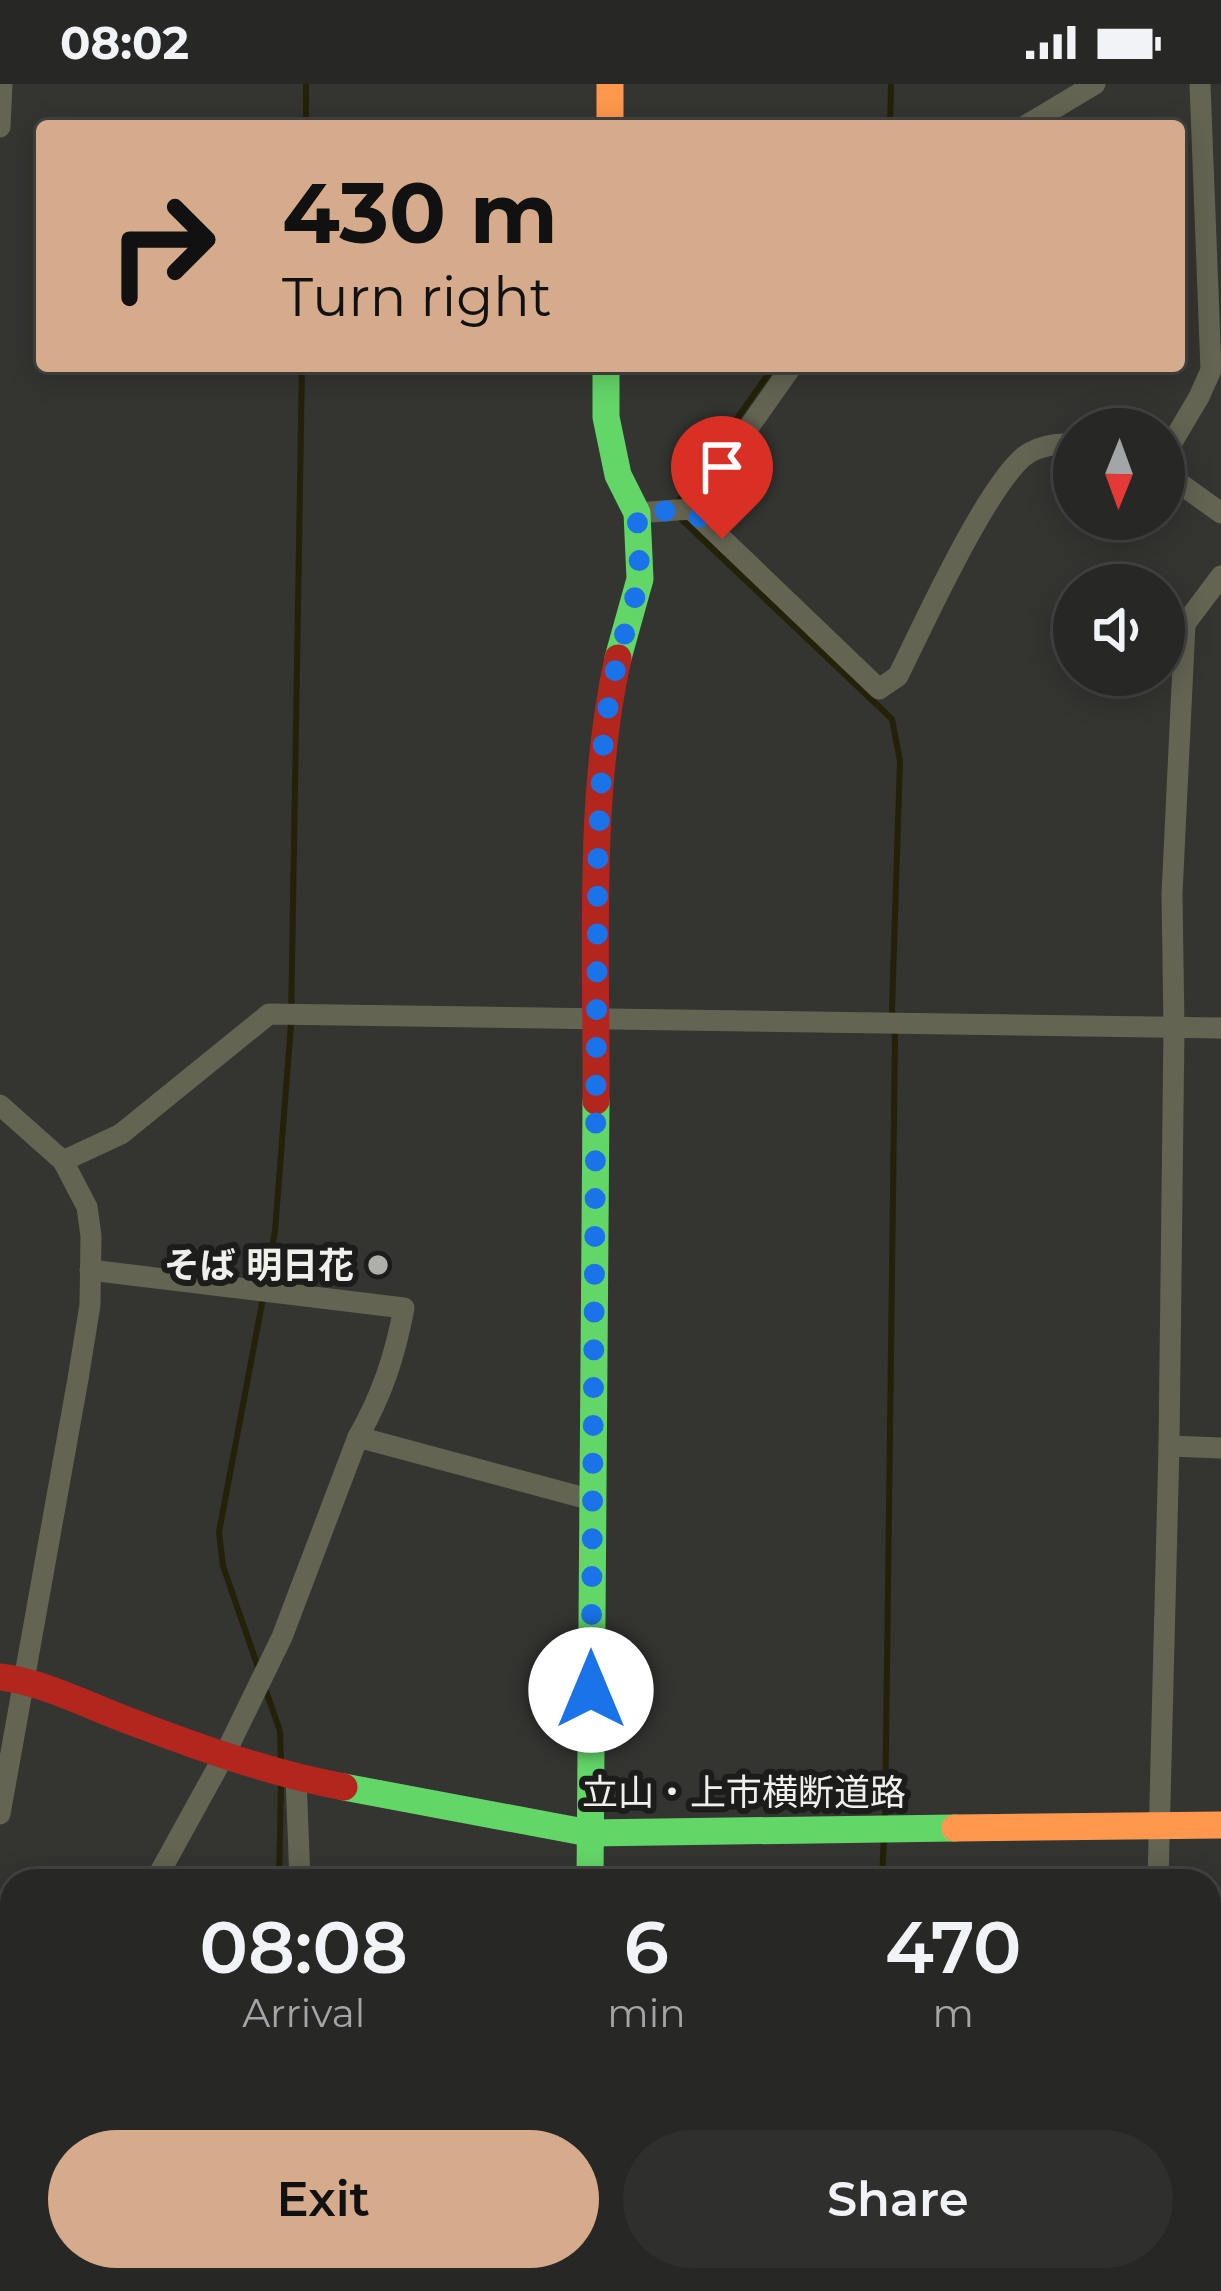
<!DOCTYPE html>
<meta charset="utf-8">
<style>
body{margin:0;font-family:Montserrat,"Noto Sans JP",sans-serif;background:#2f2f2d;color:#f1f3f6;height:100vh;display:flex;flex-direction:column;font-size:45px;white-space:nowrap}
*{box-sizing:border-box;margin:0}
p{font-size:39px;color:#a4a5a7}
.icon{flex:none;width:66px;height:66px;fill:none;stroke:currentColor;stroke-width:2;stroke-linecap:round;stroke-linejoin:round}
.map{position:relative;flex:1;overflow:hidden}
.side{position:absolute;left:0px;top:1785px;width:1221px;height:423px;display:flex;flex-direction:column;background:#272725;border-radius:36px 36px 0 0;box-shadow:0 6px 30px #0003,0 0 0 3px #434442}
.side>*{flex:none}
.hud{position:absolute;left:36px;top:36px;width:1149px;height:252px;border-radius:12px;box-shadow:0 6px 30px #0003,0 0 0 3px #434442;background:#d6ab8b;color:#111;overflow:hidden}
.needle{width:78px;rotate:181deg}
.tools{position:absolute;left:1053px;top:324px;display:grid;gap:24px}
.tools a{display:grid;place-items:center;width:132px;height:132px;border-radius:50%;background:#272725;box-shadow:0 6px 30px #0003,0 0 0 3px #434442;font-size:60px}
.pin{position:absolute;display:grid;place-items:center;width:102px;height:102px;color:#fff;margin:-123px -51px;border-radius:50% 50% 50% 0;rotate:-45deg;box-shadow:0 0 12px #0007}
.pin .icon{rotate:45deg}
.me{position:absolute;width:132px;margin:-66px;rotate:0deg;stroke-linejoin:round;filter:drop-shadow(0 0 9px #0008)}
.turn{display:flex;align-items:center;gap:42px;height:252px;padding:0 48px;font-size:54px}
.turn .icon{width:156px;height:156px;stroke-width:2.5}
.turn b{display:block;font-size:84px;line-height:102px}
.eta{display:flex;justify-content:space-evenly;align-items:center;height:204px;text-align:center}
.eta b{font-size:72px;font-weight:600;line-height:84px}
.cta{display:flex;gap:24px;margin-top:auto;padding:24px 48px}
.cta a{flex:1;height:138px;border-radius:72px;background:#d6ab8b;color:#111;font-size:48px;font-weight:600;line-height:138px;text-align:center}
.cta a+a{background:#2f2f2d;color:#f1f3f6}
.status{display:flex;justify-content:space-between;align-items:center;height:84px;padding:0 60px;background:#272725;direction:ltr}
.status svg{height:33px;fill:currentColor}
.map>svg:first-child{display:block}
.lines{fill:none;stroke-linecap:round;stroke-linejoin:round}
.stream{stroke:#232108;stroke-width:6}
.street{stroke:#646453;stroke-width:21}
.fast{stroke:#63d668;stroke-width:27}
.slow{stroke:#ff974d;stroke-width:27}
.jam{stroke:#b3261e;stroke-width:27}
.route{stroke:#1a73e8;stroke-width:21;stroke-dasharray:0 37.8}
.poi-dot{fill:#aeaeab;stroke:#1c1c1a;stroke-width:4.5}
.labels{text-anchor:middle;stroke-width:12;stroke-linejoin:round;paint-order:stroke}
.poi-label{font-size:36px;font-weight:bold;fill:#efefec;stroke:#1c1c1a;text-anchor:end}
.street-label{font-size:36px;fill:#efefec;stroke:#1c1c1a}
</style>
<div class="status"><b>08:02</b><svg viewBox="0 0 49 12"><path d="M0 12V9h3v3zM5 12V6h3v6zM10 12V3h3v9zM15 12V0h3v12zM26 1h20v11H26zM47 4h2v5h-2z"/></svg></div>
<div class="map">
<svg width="1221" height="2207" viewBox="0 0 1221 2207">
<rect width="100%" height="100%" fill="#343431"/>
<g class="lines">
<g class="stream">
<path d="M306,42V0"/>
<path d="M890,42L891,0"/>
<path d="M678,422V418L774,282"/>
<path d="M680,434L892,635L900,677L892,925L895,954L885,1738"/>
<path d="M265,1201L275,1147L291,940L302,282"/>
<path d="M259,1586L223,1482L219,1448L263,1214"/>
<path d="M265,1604L280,1647L281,1679"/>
<path d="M279,1797L281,1698"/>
<path d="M882,1797L884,1751"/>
<path d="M272,2196V2207"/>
<path d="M879,2207V2196"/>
</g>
<g class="street">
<path d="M1025,42L1095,0"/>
<path d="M0,43L2,0"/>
<path d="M1164,372L1199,313L1211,286L1200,0"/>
<path d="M1164,388L1221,429"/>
<path d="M691,425L792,282"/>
<path d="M637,429L691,425L879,605L898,592C921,546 991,391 1029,369C1043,361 1059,359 1074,360"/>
<path d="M0,1021L63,1077L87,1123L91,1152L90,1221L78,1295L0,1730"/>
<path d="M63,1077L121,1050L269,930L1221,944"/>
<path d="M90,1186L404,1224C395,1272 382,1311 358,1353L592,1416"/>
<path d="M1169,1362L1221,1364"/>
<path d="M296,1694L300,1797"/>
<path d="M155,1797L225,1670L282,1553L358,1353"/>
<path d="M1158,1797L1169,1362L1174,943L1172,810L1185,540L1221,492"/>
<path d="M0,1862L12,1861"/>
<path d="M299,2196V2207"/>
<path d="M1156,2207V2196"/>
</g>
<g class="fast">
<path d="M606,282V333L618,391L637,429L640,495L618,574"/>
<path d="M344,1703L589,1749L955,1744"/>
<path d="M590,1797L596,1017"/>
</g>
<g class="slow">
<path d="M610,0V42"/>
<path d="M955,1744L1221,1741"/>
</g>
<g class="jam">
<path d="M596,1017C597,874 587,714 618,574"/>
<path d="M0,1593C48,1599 94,1625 140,1641C206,1666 274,1690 344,1703"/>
<path d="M586,2207L587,2196"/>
</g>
</g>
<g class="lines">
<path class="route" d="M591,1606L598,760L604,645L617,577L640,495L637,429L691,425L722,455"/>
</g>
<circle class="poi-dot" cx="378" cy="1181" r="12"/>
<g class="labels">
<g class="poi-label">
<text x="354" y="1194">そば 明日花</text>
</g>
<g class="street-label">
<text x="744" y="1721">立山・上市横断道路</text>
</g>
</g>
</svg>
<div class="tools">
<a><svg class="needle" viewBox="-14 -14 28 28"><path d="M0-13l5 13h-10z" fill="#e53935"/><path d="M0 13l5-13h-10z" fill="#a4a5a7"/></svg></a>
<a><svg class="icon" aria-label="sound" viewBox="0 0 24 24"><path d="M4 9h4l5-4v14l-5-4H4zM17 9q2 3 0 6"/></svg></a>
</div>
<div class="pin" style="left:722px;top:455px;background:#d93025"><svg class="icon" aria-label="arrive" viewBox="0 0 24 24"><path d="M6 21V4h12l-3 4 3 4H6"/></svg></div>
<svg class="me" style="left:591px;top:1606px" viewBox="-20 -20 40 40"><circle r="19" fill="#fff"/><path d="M0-13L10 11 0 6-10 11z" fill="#1a73e8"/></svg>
<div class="hud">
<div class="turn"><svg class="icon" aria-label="right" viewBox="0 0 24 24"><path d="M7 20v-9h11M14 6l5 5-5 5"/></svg><div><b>430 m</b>Turn right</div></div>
</div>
<section class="side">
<div class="eta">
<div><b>08:08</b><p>Arrival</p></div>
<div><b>6</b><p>min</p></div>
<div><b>470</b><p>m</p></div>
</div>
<div class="cta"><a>Exit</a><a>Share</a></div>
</section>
</div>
